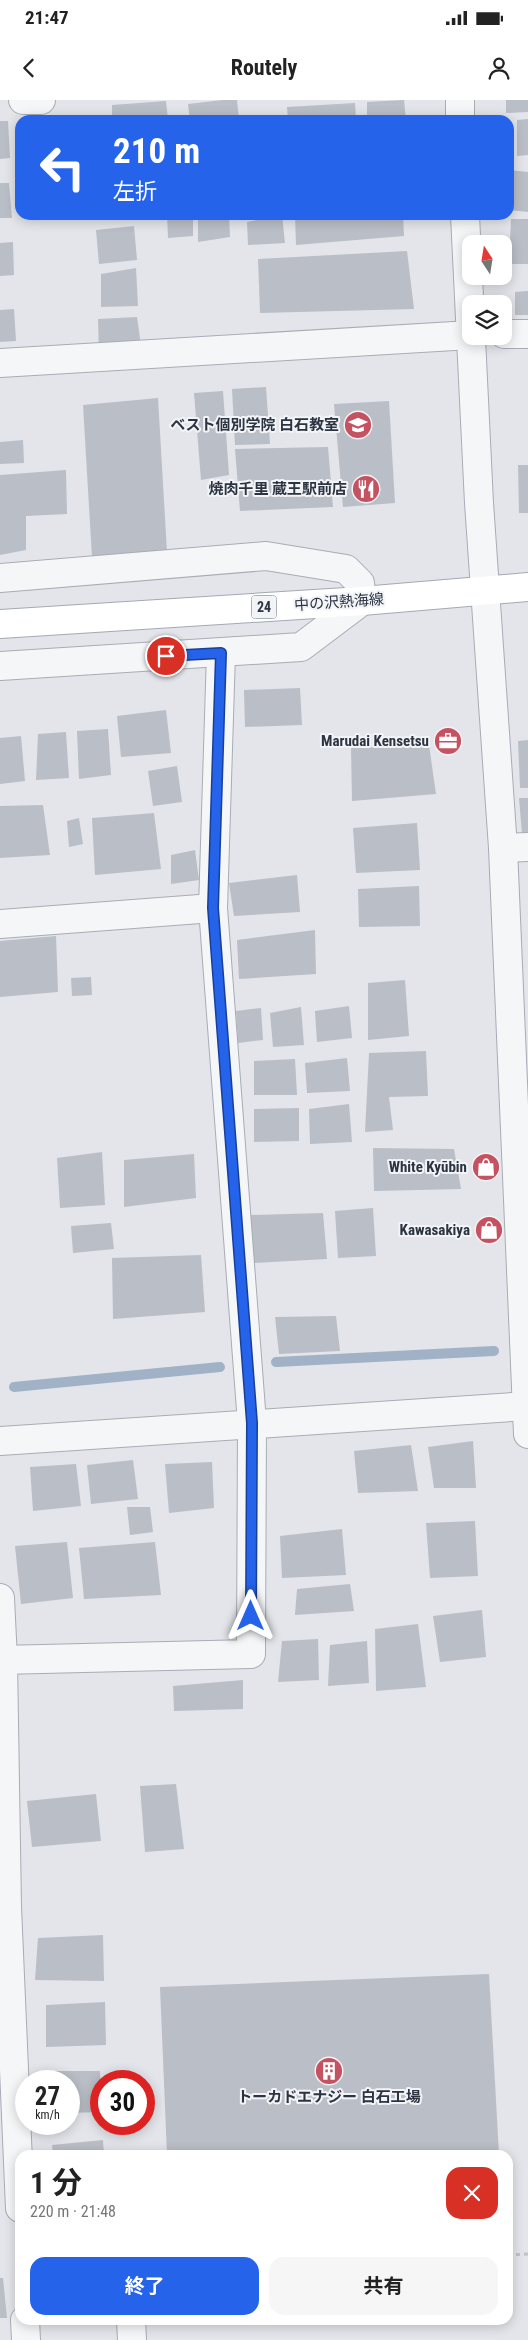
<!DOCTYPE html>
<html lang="ja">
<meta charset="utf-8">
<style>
body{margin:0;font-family:"Roboto Condensed","Noto Sans JP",sans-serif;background:#f6f6f6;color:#222;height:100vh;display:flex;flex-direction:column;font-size:19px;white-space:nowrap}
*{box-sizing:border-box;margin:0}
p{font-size:16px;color:#767676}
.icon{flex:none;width:28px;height:28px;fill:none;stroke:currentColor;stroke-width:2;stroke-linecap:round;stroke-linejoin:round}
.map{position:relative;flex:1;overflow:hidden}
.drawer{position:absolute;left:15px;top:2050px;width:498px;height:175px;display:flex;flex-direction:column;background:#fff;border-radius:15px;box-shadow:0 2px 12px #0003}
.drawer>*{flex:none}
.banner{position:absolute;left:15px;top:15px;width:499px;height:105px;border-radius:15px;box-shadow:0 2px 12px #0003;background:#2563eb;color:#fff;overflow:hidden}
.needle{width:32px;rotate:348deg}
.buttons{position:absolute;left:462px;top:135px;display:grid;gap:10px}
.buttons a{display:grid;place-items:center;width:50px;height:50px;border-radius:10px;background:#fff;box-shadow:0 2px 12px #0003;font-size:25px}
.speed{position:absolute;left:15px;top:1970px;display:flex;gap:10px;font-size:25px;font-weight:700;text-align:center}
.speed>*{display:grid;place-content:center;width:65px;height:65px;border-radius:50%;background:#fff;box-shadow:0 2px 12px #0003;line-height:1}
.speed small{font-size:12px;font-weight:400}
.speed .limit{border:8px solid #d22;background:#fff;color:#111}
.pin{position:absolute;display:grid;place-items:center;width:42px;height:42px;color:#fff;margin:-21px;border:2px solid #fff;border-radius:50%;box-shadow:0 1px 5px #0007}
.me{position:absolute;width:55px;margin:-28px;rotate:0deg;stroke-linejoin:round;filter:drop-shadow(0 0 4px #0008)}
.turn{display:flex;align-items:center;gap:18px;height:105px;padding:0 15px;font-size:22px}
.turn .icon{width:65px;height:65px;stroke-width:2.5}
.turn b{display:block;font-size:35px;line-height:42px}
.round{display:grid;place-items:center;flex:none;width:52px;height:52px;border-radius:15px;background:#f6f6f6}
.overview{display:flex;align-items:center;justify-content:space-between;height:85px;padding:0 15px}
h1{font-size:30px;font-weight:700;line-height:38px}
.button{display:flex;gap:10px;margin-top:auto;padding:10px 15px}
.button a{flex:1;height:58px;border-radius:15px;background:#2563eb;color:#fff;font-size:20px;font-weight:700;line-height:58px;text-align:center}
.button a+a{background:#f6f6f6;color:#222}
.status{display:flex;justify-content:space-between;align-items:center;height:35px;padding:0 25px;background:#fff;direction:ltr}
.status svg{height:14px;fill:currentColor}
header{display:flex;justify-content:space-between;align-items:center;height:65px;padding:0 15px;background:#fff;font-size:22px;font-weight:700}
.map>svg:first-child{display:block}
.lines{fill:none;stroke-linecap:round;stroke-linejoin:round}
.stream{stroke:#a1b2c7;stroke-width:10}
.building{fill:#babec6}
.minor-casing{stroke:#a8acb4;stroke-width:30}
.major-casing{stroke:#a3a9b4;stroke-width:30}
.path{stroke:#c1c3c8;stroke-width:3;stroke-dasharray:4 4;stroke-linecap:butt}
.minor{stroke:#f5f6f8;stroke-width:28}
.major{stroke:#fff;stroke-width:28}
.route-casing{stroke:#184099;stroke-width:12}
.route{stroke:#2563eb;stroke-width:9}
.labels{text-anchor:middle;stroke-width:4;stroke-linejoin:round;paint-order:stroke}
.shield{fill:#f2f4f7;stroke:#676d78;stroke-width:1}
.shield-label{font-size:14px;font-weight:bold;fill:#2c3341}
.poi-label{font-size:15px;font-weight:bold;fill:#2c3341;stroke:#f2f4f7;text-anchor:end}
.street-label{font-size:15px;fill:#2c3341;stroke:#f2f4f7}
</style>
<div class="status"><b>21:47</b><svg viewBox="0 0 49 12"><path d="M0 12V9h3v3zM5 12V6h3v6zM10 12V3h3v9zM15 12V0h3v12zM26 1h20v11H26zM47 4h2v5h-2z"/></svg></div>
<header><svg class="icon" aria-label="back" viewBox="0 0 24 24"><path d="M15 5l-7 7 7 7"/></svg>Routely<svg class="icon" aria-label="person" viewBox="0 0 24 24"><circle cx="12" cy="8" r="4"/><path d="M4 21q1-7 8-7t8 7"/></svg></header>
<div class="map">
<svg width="528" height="2240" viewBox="0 0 528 2240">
<rect width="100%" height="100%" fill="#e3e5ea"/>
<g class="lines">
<g class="stream">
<path d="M276,1262L494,1251"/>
<path d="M14,1287L220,1267"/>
</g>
</g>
<g class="building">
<path d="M223,0H237L239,20H190L188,4Z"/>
<path d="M404,0L406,20H367V2Z"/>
<path d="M506,0H528V12L506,13Z"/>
<path d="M166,1L168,20H112V5Z"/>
<path d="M355,3L356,20H288L287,7Z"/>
<path d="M528,19V55L517,56V20Z"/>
<path d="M0,21H8L10,58L0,59Z"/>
<path d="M509,70L528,72V112L509,110Z"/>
<path d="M0,83H9L12,118H0Z"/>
<path d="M167,115H193V136L168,138Z"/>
<path d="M198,115H229L230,137L198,142Z"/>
<path d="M282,115L285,143L248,145L247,122Z"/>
<path d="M295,115H403L404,136L296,145Z"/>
<path d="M511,119H528V164H509Z"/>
<path d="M134,126L137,160L99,164L96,130Z"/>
<path d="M13,142L14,175L0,176V143Z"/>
<path d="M407,151L414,209L260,213L258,159Z"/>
<path d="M136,168L138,206L101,207V174Z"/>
<path d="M528,191V215H515V192Z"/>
<path d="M14,209L16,241L0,242V210Z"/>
<path d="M137,217L142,252L99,255L98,219Z"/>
<path d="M266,287L270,344L235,345L232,289Z"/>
<path d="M223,291L229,375L201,380L194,293Z"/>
<path d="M158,298L167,452L92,457L83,305Z"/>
<path d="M389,301L395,403L343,407L334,304Z"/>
<path d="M23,340L24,363L0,364V342Z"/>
<path d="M328,347L333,407L240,411L235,349Z"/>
<path d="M518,365H528V413H519Z"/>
<path d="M66,370L67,414L26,416V450L0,455V375Z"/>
<path d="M300,588L302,625L245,627L244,590Z"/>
<path d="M166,610L171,653L121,657L117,616Z"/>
<path d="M108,629L111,675L79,679L77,631Z"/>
<path d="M66,632L69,678L36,680L38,634Z"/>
<path d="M21,636L25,681L0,684V638Z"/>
<path d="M528,640V688H520L518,641Z"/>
<path d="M429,645L436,694L352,701L351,648Z"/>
<path d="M177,666L182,702L153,706L148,671Z"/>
<path d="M519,698H528V734H522Z"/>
<path d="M43,705L50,755L0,758V706Z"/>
<path d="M154,713L161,769L95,775L92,718Z"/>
<path d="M79,718L83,744L69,747L67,721Z"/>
<path d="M417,723L420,770L356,773L353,728Z"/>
<path d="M195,750L199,780L171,784V755Z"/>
<path d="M297,775L300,812L234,816L229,783Z"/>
<path d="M419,786L420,826L359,827L358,789Z"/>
<path d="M315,830L316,874L239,879L237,840Z"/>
<path d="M56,836L58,892L0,897V841Z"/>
<path d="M91,877L92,895L72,896L71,878Z"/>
<path d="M405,880L409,936L368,940V883Z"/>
<path d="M349,906L352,938L317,942L315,911Z"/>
<path d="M301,907L304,945L273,947L270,913Z"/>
<path d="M261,908L263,940L238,943L236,911Z"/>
<path d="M426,951L428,996L389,997L393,1030L365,1032L369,953Z"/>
<path d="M347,958L350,991L307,993L305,963Z"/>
<path d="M295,959L297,995H254V961Z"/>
<path d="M349,1004L352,1042L310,1044L309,1009Z"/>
<path d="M299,1008V1041L254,1042V1009Z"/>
<path d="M373,1048L454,1049L461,1089L374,1091Z"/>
<path d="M102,1052L105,1105L60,1108L57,1058Z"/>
<path d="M194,1054L196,1098L124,1107V1060Z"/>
<path d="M373,1108L376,1156L338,1158L335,1111Z"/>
<path d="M323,1113L327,1159L254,1163L250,1115Z"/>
<path d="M111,1123L114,1149L73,1153L71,1126Z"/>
<path d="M201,1155L205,1212L113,1219L112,1158Z"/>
<path d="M336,1216L340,1251L279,1254L275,1217Z"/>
<path d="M473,1341L476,1388H434L428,1347Z"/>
<path d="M411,1345L418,1391L358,1393L354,1351Z"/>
<path d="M133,1360L138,1399L91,1404L87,1365Z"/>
<path d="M212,1362L214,1408L169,1413L165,1364Z"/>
<path d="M76,1364L81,1406L33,1411L30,1367Z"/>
<path d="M127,1407H150L153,1432L130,1435Z"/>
<path d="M475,1421L478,1476L430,1478L426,1423Z"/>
<path d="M342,1429L346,1475L282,1478L280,1436Z"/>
<path d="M67,1442L73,1498L21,1504L15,1446Z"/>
<path d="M155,1442L161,1495L84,1499L79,1448Z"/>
<path d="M350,1484L354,1511L295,1515L297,1489Z"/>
<path d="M482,1510L486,1557L440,1562L433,1516Z"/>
<path d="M418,1524L426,1587L376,1591L375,1529Z"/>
<path d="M318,1539L319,1580L278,1582L282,1541Z"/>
<path d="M367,1541L369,1583L328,1586L330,1545Z"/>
<path d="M243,1580V1609L174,1611L173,1586Z"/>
<path d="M176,1684L184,1749L145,1752L140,1686Z"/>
<path d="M96,1694L101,1741L32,1747L27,1701Z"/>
<path d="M103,1835L104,1881L35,1880L38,1838Z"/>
<path d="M489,1874L499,2055H167L160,1887Z"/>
<path d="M105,1902L106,1945L46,1947V1905Z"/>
<path d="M49,1971H100L101,2012L69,2013V1981H48Z"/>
<path d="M103,2040L104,2055H53L52,2045Z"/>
<path d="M0,2178H3L7,2218H0Z"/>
</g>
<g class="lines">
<defs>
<g id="minor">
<path d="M23,0H41"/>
<path d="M460,0V20"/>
<path d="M465,115L479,403L503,748L528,1334"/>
<path d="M504,234H528"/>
<path d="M0,263L471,235"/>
<path d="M0,478L266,456L346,469L360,483L362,501L301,547L0,566"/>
<path d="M503,748L528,747"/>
<path d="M0,824L213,808"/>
<path d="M0,1341L528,1306"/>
<path d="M0,1498L3,1560L7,1807H0"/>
<path d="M0,1560L251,1554L252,1323L213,808L221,553"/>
<path d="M7,1807L20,2108"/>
<path d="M25,2220L26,2240"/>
<path d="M131,2220L132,2240"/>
</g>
<path id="major" d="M0,524L362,501L528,487"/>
</defs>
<use href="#minor" class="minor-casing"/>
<use href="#major" class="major-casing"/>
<path class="path" d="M508,2155L528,2154"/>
<use href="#minor" class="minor"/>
<use href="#major" class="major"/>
</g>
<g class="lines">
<defs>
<path id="route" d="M166,556L221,553L213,808L252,1323L251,1516"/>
</defs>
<use href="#route" class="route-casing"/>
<use href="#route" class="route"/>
</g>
<defs>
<symbol id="school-disc" viewBox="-11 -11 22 22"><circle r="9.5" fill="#c45260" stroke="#f2f4f7"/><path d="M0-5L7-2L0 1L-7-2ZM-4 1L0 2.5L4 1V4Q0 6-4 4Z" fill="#fff"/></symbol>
<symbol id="restaurant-disc" viewBox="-11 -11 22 22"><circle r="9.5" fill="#c45260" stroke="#f2f4f7"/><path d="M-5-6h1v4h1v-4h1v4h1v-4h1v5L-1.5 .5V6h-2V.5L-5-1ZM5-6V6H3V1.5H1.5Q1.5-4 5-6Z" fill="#fff"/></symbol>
<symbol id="office-disc" viewBox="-11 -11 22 22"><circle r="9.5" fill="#c45260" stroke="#f2f4f7"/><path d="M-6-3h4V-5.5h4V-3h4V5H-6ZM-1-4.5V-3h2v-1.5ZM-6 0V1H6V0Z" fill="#fff"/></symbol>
<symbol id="shop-disc" viewBox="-11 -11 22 22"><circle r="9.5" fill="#c45260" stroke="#f2f4f7"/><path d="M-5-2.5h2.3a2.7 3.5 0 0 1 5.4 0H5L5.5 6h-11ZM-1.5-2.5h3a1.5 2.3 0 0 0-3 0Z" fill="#fff"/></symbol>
<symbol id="building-disc" viewBox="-11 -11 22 22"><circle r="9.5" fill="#c45260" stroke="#f2f4f7"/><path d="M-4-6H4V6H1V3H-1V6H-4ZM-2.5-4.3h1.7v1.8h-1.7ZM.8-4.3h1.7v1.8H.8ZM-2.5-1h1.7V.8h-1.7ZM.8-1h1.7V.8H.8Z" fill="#fff"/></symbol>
</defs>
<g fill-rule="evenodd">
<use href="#school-disc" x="342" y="309" width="32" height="32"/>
<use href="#restaurant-disc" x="350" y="373" width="32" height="32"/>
<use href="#office-disc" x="432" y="625" width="32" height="32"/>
<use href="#shop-disc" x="470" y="1051" width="32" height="32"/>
<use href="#shop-disc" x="473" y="1114" width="32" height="32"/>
<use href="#building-disc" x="313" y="1955" width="32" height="32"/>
</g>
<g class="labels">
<rect class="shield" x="251.5" y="495.5" width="25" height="23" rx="4"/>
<g class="shield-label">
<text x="264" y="512">24</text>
</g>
<g class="poi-label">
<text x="339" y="330">ベスト個別学院 白石教室</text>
<text x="347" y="394">焼肉千里 蔵王駅前店</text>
<text x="429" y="646">Marudai Kensetsu</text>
<text x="467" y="1072">White Kyūbin</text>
<text x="470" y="1135">Kawasakiya</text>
<text x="329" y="2002" text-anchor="middle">トーカドエナジー 白石工場</text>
</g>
<g class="street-label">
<text transform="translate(339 502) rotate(-4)" y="5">中の沢熱海線</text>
</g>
</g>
</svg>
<div class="buttons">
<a><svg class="needle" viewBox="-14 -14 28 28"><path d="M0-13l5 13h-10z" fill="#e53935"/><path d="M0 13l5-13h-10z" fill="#767676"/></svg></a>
<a><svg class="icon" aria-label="layers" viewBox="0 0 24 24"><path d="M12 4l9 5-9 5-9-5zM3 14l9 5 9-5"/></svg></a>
</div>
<div class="speed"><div>27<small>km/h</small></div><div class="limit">30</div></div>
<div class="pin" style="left:166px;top:556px;background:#d93025"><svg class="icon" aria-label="arrive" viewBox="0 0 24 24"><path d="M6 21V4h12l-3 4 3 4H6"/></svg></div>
<svg class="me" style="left:251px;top:1516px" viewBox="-20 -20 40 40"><path d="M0-17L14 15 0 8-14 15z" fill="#2563eb" stroke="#fff" stroke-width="4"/></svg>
<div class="banner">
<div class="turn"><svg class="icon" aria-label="left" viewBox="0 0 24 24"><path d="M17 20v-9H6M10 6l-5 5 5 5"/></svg><div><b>210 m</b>左折</div></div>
</div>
<section class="drawer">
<div class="overview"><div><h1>1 分</h1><p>220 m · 21:48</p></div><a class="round" style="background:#d93025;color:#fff"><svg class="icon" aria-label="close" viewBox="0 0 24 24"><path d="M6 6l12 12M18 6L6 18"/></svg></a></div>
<div class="button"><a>終了</a><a>共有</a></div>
</section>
</div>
